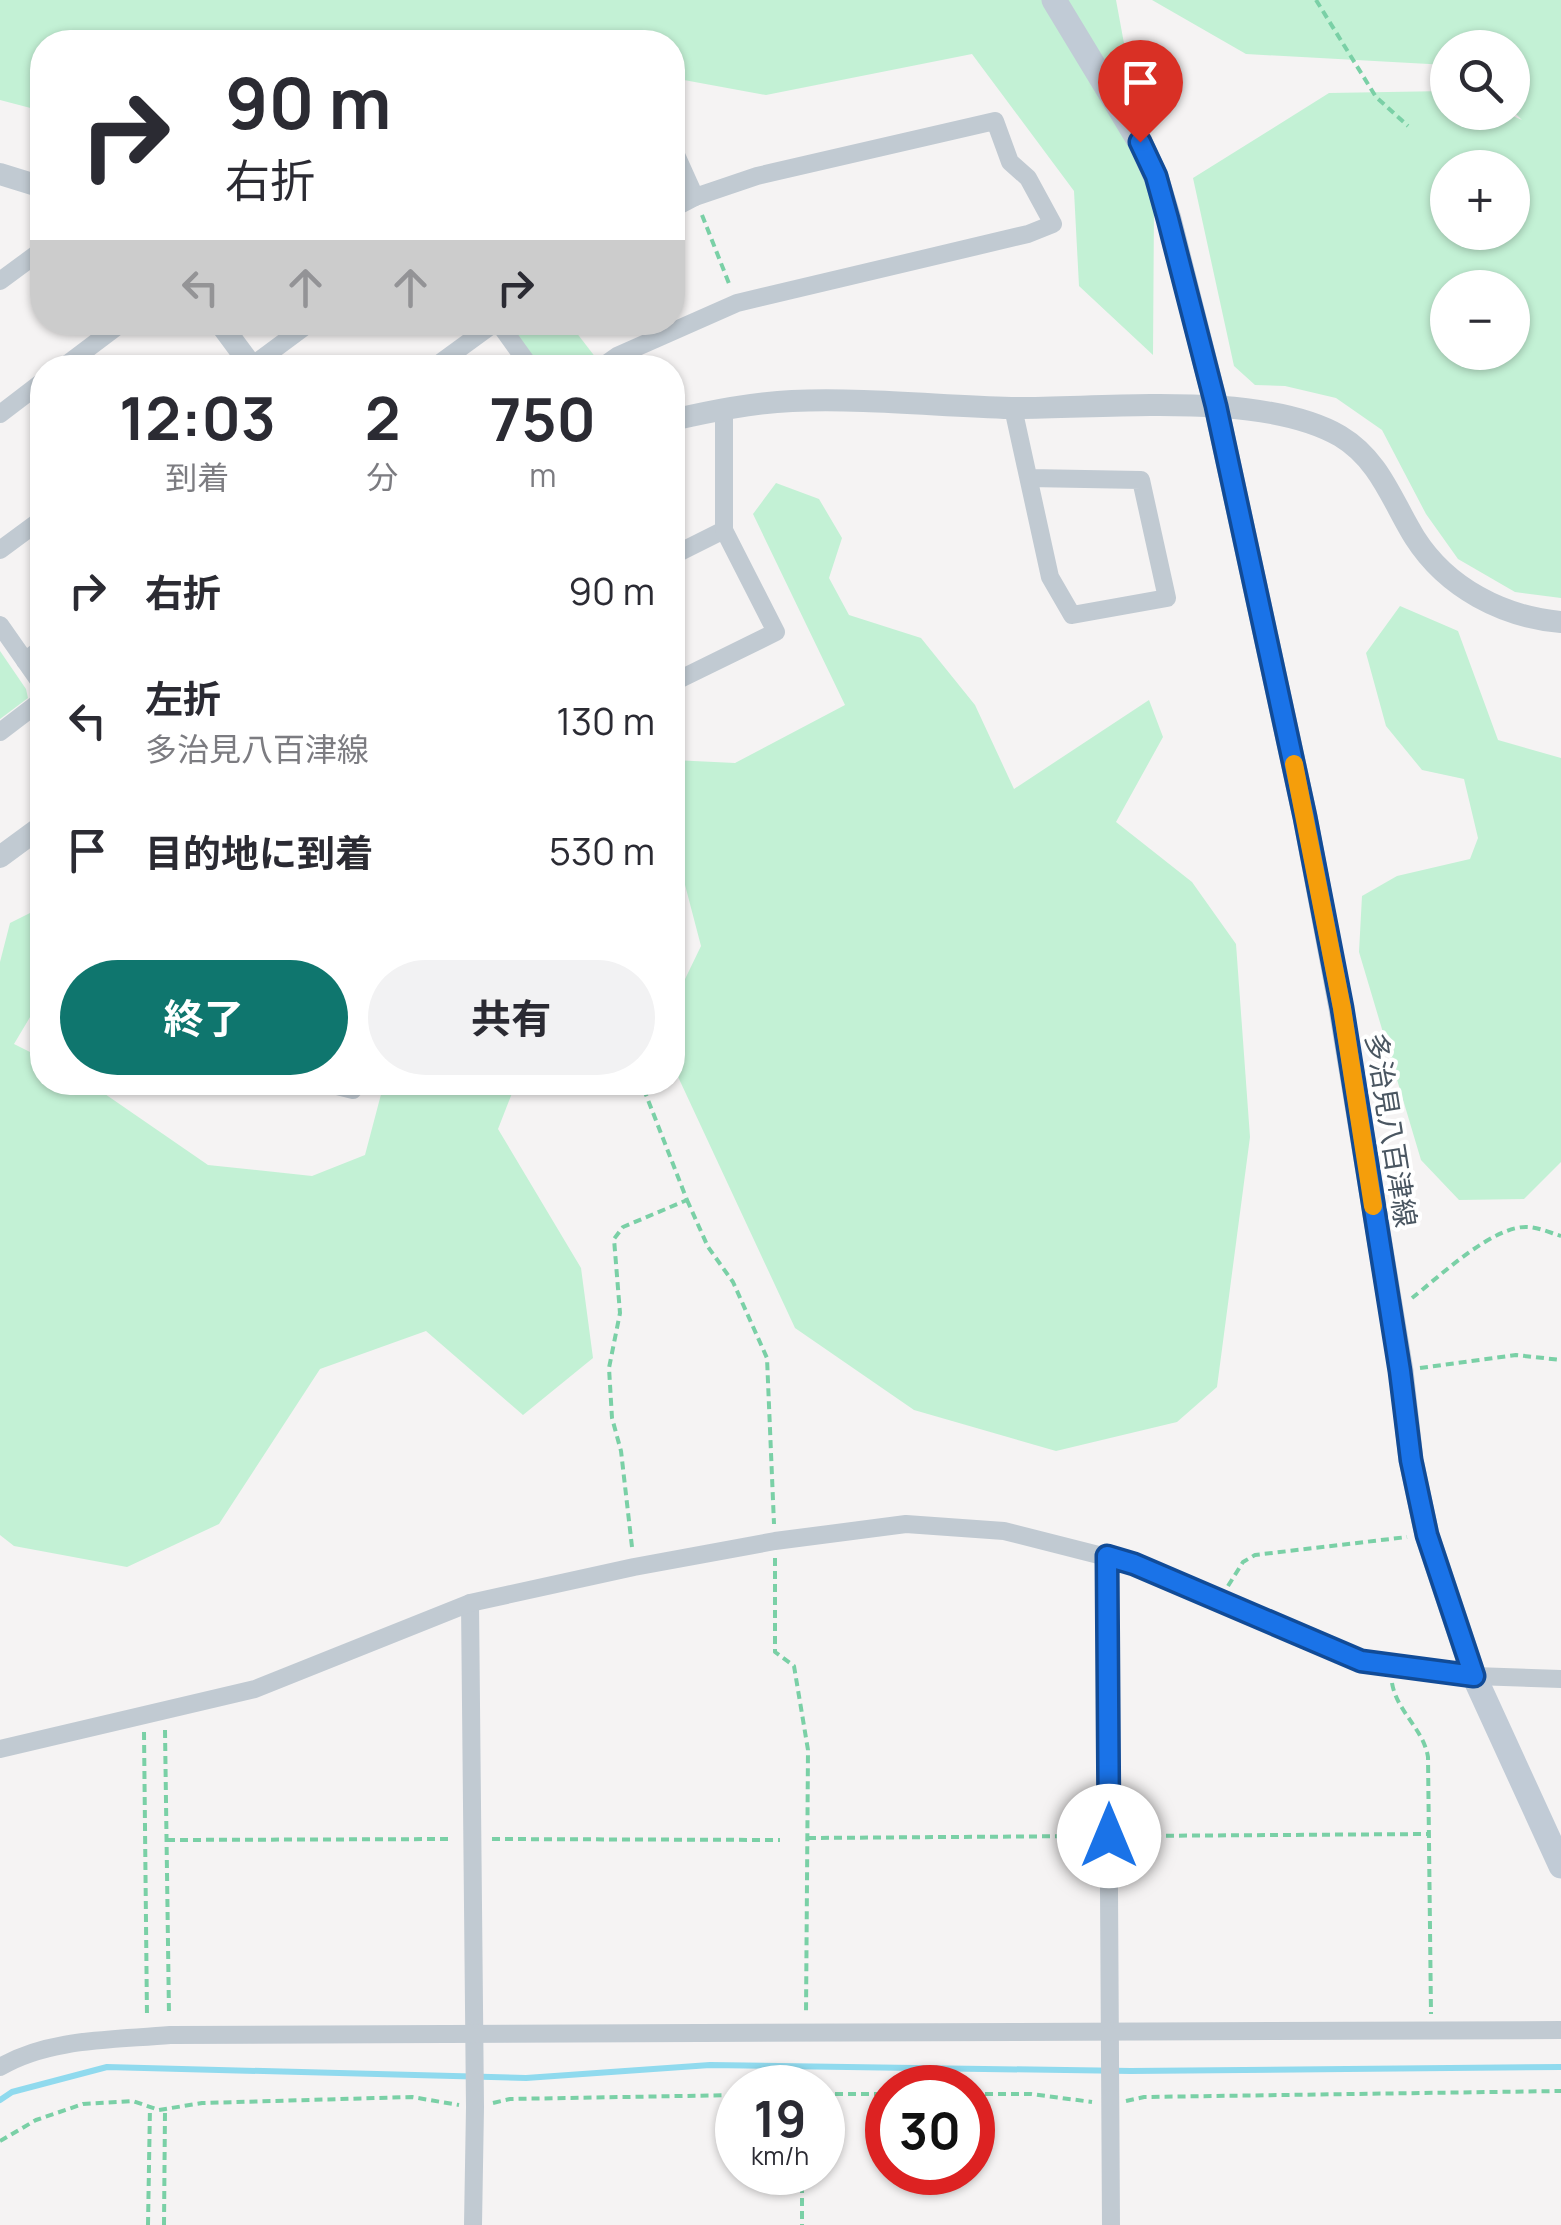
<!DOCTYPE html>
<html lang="ja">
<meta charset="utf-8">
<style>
body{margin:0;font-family:Manrope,"Noto Sans JP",sans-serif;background:#f2f2f3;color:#2b2b33;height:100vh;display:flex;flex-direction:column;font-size:38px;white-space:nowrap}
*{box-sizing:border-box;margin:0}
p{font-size:32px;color:#7c7c81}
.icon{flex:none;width:55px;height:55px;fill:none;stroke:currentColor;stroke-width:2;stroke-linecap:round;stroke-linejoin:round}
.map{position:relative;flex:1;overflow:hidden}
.details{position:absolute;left:30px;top:355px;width:655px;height:740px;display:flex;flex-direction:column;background:#fff;border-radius:40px;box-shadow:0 2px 8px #0004}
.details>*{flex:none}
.guide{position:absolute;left:30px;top:30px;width:655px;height:305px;border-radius:40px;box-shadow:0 2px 8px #0004;background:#fff;color:#2b2b33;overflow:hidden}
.controls{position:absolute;left:1430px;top:30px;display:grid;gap:20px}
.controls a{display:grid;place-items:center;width:100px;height:100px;border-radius:50%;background:#fff;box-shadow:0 2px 8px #0004;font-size:50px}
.speed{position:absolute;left:715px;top:2065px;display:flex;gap:20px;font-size:50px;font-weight:700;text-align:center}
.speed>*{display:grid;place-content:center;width:130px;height:130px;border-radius:50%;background:#fff;box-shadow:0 2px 8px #0004;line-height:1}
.speed small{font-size:25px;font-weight:400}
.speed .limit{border:15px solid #d22;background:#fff;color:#111}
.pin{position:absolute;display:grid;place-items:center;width:85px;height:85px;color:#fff;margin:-102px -42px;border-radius:50% 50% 50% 0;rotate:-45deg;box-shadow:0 0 10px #0007}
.pin .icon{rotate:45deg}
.me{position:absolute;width:110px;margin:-55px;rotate:0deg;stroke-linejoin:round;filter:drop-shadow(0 0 8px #0008)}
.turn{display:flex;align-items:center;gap:35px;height:210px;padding:0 30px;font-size:45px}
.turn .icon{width:130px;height:130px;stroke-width:2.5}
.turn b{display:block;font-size:70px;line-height:85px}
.lanes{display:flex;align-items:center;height:95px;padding:0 30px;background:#0003;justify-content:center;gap:50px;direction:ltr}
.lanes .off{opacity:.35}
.eta{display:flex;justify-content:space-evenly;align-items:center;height:170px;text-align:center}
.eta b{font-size:60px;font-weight:700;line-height:70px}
.primary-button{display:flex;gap:20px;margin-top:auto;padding:20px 30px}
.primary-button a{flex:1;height:115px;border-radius:60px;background:#0f766e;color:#fff;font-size:40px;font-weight:700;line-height:115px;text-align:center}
.primary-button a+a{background:#f2f2f3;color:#2b2b33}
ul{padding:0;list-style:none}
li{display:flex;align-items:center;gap:30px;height:130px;padding:0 30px}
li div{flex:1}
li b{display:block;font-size:38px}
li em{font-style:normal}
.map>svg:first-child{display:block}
.green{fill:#c3f1d5;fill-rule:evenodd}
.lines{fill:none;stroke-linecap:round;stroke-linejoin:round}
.stream{stroke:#90daee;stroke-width:6}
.path{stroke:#7ad0a6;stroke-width:4;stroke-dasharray:8 5;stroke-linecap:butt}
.minor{stroke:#c1cad2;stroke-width:18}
.tertiary{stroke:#c1cad2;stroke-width:22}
.secondary{stroke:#c1cbd6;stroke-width:25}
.route-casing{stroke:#114b97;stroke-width:25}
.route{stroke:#1a73e8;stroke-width:18}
.slow{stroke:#f59e0b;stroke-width:18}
.labels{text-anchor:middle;stroke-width:8;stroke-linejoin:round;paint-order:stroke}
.street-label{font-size:28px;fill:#4a5661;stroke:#fff}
</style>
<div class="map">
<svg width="1561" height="2225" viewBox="0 0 1561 2225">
<rect width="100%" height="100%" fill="#f5f3f3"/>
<g class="green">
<path d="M0,0H1116L1154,206L1153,355L1079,286L1074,191L972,54L766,95L673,78L672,42H42V111L0,100Z"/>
<path d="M1152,0H1561V598L1515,592L1458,559L1426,514L1382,430L1336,398L1285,386L1255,385L1234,366L1193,178L1329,93L1447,91L1448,112L1506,113L1522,120L1513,111L1512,48H1448L1447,65L1246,54ZM1448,168H1512V232H1448ZM1448,288H1512V352H1448Z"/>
<path d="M516,323H569L596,358L582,367H540L513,331Z"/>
<path d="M776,483L819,499L842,538L829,578L849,615L921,638L975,705L1014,789L1149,700L1163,737L1116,822L1192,882L1236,944L1250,1137L1217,1387L1177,1422L1056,1451L914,1410L795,1328L673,1066V1004L701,946L673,839V760L735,763L845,705L753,514Z"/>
<path d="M1400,606L1458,631L1498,740L1561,758V1162L1524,1199L1459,1200L1421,1160L1359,952L1362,896L1397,876L1470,859L1478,838L1464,779L1422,770L1386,726L1366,653Z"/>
<path d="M0,651L26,689L28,698L0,719Z"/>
<path d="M42,907V997L14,1044L42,1058V1082L89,1083L208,1165L312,1176L365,1155L384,1083H516L498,1129L581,1268L593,1358L523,1415L426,1331L320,1369L219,1524L127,1567L14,1546L0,1535V962L10,923Z"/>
</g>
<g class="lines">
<path class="stream" d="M0,2100L12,2092L107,2067L526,2078L710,2065L1131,2071L1561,2067"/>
<g class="path">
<path d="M1316,0L1376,97L1408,126"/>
<path d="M702,215L730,286"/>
<path d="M687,1200L708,1247L733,1282L767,1358L774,1524"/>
<path d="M1412,1298C1439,1277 1494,1224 1529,1227C1540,1228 1551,1233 1561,1236"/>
<path d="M1420,1368L1516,1355L1561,1360"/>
<path d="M632,1547L621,1451L612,1418L609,1368L620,1313L614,1239L623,1227L687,1200L641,1082"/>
<path d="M775,1558V1652L794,1666L808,1750L806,2014"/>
<path d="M1228,1586L1243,1562L1255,1555L1407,1537"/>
<path d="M1392,1683C1397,1712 1423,1728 1428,1757L1431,2014"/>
<path d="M165,1730L169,2015"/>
<path d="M144,1732L147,2017"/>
<path d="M1127,1836L1428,1834"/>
<path d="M808,1838L1093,1836"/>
<path d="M492,1839L780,1840"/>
<path d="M167,1840L452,1839"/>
<path d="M822,2094H888"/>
<path d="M972,2094H1031L1092,2102"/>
<path d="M1126,2101L1144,2097L1561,2091"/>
<path d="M493,2103L510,2099L738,2095"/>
<path d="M0,2141L36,2120L83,2104L133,2101L159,2110L202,2103L412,2097L459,2105"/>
<path d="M802,2172V2225"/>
<path d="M148,2225L150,2106"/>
<path d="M164,2225L165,2110"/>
</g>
<g class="minor">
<path d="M672,146L695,197"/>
<path d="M0,281L42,250"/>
<path d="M498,322L531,368"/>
<path d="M62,368L123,322"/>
<path d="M249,368L311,322"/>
<path d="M433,368L496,322"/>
<path d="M600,368L617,356L737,303L1028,234L1053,224L1028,178L1010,162L995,121L757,176L695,197L672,209"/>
<path d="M1013,408L1050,577L1072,615L1167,598L1141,480L1029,478"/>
<path d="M0,414L42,382"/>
<path d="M0,550L42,519"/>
<path d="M672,556L724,530"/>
<path d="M0,625L42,685"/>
<path d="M25,661L42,648"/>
<path d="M672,683L776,632L724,530V409"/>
<path d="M0,732L42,700"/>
<path d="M321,1082L353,1090L355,1082"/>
<path d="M1107,1556L1111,2225"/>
<path d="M470,1603L475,2107L473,2225"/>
<path d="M0,1749L255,1689L470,1603L634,1567L775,1541L906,1524L1004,1531L1134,1564L1361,1661L1474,1676L1561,1679"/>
<path d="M0,2067C49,2038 114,2040 170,2035L1561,2030"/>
</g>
<g class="tertiary">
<path d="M0,174L42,187"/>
<path d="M219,322L253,368"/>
<path d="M672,420C712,411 751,403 792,401C865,398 939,406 1011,408C1104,409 1260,390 1340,436C1380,460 1392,501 1415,538C1447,588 1503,617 1561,622"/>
<path d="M0,857L42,826"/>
</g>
<path class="secondary" d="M1054,0L1140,142L1156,177L1169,219L1216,406L1305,817L1341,1008L1401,1371L1411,1460L1427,1535L1474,1676L1561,1866"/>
</g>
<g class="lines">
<defs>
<path id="route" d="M1109,1836L1107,1556L1134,1564L1361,1661L1474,1676L1427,1535L1411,1460L1400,1371L1342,1008L1305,817L1216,406L1168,219L1156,176L1140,142"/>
</defs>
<use href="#route" class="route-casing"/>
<use href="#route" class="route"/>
<path class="slow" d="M1294,764L1342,1008L1373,1206"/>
</g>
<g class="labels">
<g class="street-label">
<text transform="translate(1391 1130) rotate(81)" y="10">多治見八百津線</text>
</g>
</g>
</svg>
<div class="controls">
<a><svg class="icon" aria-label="search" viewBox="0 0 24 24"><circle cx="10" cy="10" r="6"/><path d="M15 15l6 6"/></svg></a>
<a>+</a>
<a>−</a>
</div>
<div class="speed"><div>19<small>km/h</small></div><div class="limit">30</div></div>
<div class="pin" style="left:1140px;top:142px;background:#d93025"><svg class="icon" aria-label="arrive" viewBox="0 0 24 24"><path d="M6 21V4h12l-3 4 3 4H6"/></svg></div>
<svg class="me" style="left:1109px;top:1836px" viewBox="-20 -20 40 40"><circle r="19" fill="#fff"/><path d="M0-13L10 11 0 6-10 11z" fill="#1a73e8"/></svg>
<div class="guide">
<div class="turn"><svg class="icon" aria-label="right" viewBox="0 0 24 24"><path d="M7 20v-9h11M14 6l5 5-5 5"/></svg><div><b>90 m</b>右折</div></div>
<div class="lanes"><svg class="icon off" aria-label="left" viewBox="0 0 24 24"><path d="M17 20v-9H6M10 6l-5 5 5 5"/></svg><svg class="icon off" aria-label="ahead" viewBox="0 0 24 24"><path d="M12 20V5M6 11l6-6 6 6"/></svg><svg class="icon off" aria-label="ahead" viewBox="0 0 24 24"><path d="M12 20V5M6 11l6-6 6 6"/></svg><svg class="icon" aria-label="right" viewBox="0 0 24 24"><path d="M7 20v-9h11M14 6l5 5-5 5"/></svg></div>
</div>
<section class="details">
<div class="eta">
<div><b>12:03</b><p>到着</p></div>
<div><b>2</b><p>分</p></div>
<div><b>750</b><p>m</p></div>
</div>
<ul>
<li><svg class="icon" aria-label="right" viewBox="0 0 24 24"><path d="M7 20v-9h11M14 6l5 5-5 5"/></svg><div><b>右折</b></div><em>90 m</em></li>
<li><svg class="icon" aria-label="left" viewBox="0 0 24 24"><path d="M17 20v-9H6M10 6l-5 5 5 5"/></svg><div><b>左折</b><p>多治見八百津線</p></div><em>130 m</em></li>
<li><svg class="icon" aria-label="arrive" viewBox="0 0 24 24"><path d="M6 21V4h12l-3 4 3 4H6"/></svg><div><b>目的地に到着</b></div><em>530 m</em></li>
</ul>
<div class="primary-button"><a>終了</a><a>共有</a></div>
</section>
</div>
